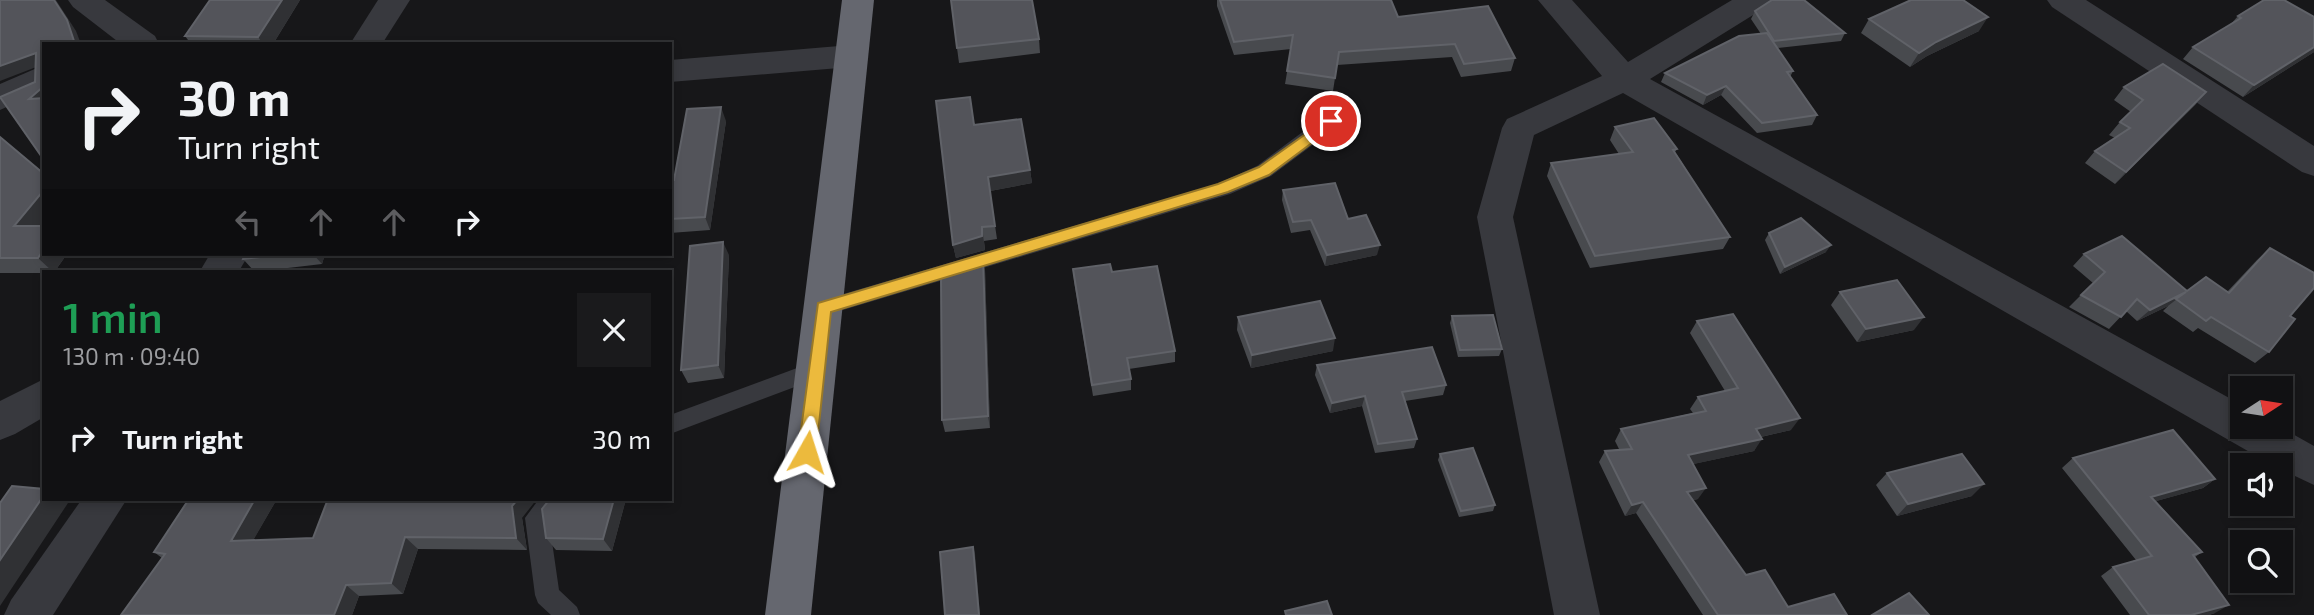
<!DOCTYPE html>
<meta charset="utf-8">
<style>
body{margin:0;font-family:"Exo 2",sans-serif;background:#1a1a1c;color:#f1f3f6;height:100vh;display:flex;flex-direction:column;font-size:26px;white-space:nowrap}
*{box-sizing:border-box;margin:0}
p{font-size:23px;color:#9c9da0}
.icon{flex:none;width:38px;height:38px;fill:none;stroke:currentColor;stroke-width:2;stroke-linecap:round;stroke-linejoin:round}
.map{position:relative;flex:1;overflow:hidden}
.drawer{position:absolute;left:42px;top:270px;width:630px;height:231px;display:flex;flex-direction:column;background:#111113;border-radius:0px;box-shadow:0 4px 10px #0003,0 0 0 2px #303133}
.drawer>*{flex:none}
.top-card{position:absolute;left:42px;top:42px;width:630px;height:214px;border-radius:0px;box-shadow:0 4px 10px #0003,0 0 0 2px #303133;background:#111113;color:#f1f3f6;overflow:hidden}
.needle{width:46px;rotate:78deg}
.fabs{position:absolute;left:2230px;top:376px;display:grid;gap:14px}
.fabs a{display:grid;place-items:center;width:63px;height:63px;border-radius:0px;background:#111113;box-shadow:0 4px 10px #0003,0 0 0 2px #303133;font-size:35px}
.pin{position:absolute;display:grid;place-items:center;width:60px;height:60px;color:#fff;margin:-30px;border:4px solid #fff;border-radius:50%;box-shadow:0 2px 7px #0007}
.me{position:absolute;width:77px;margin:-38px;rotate:6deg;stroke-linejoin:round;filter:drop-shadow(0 0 5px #0008)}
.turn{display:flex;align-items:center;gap:24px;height:147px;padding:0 21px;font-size:32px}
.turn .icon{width:91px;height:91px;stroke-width:2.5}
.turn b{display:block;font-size:49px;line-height:60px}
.lanes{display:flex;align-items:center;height:66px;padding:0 21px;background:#0003;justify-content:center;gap:35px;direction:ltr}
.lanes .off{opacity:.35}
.round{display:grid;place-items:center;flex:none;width:74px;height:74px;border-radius:0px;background:#1a1a1c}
.headline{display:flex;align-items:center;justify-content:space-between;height:119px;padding:0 21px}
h1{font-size:42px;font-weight:600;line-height:52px;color:#1e9e55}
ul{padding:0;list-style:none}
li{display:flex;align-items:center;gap:21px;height:98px;padding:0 21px}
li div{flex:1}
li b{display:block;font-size:26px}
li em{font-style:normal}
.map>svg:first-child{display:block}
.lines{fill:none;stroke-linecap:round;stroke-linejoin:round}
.lane{fill:#38393e;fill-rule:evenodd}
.street{fill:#38393e;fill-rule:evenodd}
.highway{fill:#65676f;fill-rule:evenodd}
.wall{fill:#484a4e}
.shaded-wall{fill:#303134}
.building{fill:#53545a;stroke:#606268;stroke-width:2}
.route{fill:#ecba3d;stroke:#997928;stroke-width:2}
</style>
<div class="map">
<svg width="2314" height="615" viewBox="0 0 2314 615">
<rect width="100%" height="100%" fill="#171719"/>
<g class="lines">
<g class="lane">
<path d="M1331,114L1338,116L1340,121L1338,126L1271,176L1230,194L823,316L816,314L812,308L816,302L823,300L1217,184L1257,166L1324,116Z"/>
<path d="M816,361L824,364L827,370L824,376L670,434V415Z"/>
<path d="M539,499H566L549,521L559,590L577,607L580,615H551L538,603L535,595L525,518Z"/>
</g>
<g class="street">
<path d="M68,0H105L155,36L159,44H121L73,7Z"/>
<path d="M378,0H410L382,44H350Z"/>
<path d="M1538,0H1572L1628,62L1732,0H1771L1766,7L1650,79L2242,405V427H2280L2314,446V485L2280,469V466H2274L1623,93L1534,135L1513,217L1600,615H1554L1477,217L1502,128L1507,119L1602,76Z"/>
<path d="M2047,0H2086L2314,146V176L2302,172L2052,7Z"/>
<path d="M851,45L863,48L867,56L863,64L851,67L670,82V60Z"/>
<path d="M44,65V90L0,110V84Z"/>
<path d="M210,254H249L239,271H200Z"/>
<path d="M44,379V417L15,434L0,440V401Z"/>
<path d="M82,499H127L53,615H4L11,600Z"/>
</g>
<path class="highway" d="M842,0H874L811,615H765Z"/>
</g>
<g class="wall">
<path d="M210,0H300L273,44H191L185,36Z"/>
<path d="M1217,0H1391L1398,17L1515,58L1511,71L1461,77L1452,57L1337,65L1333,91L1285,84L1291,49L1234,55L1217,6Z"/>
<path d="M1755,11L1845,33L1841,41L1777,48L1793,71L1790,77L1817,115L1812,125L1757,133L1721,95L1703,105L1661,82L1665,73L1761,34L1751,19Z"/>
<path d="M2238,16L2314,52L2243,97L2183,59L2193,47L2230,25Z"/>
<path d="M1869,19L1979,31L1927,56L1910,67L1861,33Z"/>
<path d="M1039,39L1040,53L959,63L957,48Z"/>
<path d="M2124,87L2206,92L2195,105L2115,184L2085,163L2095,151L2115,138L2109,135L2120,122L2131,112L2114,100Z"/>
<path d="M726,121L710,230L670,233V180H674Z"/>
<path d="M974,125L1030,170L1032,183L990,191L997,239L984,241L985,250L956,258L953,245Z"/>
<path d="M1615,127L1677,149L1675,152L1730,237L1723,249L1590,268L1547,176L1551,163L1619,154L1610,140Z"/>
<path d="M0,137L44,174V224L42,226L67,254L55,271H44V273H0Z"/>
<path d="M1283,190L1348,219L1377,255L1325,266L1310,230L1291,233L1282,200Z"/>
<path d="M1769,233L1826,252L1780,274L1765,240Z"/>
<path d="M2270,248L2290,316L2269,352L2255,363L2198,328L2193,332L2163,311L2168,306L2137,321L2126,311L2109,329L2069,307L2093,283L2073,266L2084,254L2187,291L2227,292L2257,260Z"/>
<path d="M245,254H325L322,264L262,271H254L243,259Z"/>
<path d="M729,255L724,378L688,383L681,370Z"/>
<path d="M1073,269L1112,272L1175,351V362L1129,369L1131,379V390L1093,396L1074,281Z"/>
<path d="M985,270L990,428L945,432L942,420L956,274Z"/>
<path d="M1840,292L1914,330L1857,342L1831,305Z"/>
<path d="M1452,316L1502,349L1499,356L1458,357L1450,323Z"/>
<path d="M1238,317L1333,351L1251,368L1237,330Z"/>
<path d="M1697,321L1791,430L1761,437L1754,451L1693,464L1698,499L1693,500L1746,575L1788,607L1847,615H1703L1636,513L1625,516L1599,462L1605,451L1619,449L1615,441L1621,429L1693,413L1690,409L1698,397L1725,391L1690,333Z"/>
<path d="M1317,365L1446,385L1443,395L1405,401L1417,439L1414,448L1375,453L1362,406L1330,413L1315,375Z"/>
<path d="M1440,454L1495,505L1493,511L1459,517L1438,460Z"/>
<path d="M2073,458L2215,479L2203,488L2156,501L2202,552L2195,557L2215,613L2209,615H2130L2101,576L2113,567L2136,560L2062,468Z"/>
<path d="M1887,473L1972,496L1897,516L1876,485Z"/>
<path d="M175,499H277L253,540L313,538L522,518L527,550L418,549L403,594L359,596L352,615H121L162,558L154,552L187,501H177Z"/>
<path d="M550,499H626L612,551L556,550L546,538Z"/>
</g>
<g class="shaded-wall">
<path d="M54,0H56L76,31L81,44H75Z"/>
<path d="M282,0H300L273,44H263L258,37Z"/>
<path d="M1988,17L1979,31L1927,56L1910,67L1919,53L1936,42Z"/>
<path d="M2314,47V52L2243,97L2254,85Z"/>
<path d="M36,53L44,64L0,81V66Z"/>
<path d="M44,86V106L29,99Z"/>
<path d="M1726,86L1721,95L1703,105L1707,95Z"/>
<path d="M2206,92L2195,105L2115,184L2126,172Z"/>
<path d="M721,107L726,121L710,230L705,217Z"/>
<path d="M1030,170L1032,183L990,191L997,239L988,177Z"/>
<path d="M44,190V224L30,241L14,226Z"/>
<path d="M982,227L985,250L956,258L953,245Z"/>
<path d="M723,242L729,255L724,378L718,365Z"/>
<path d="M1380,245L1377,255L1325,266L1327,255Z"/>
<path d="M1831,245L1826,252L1780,274L1785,267Z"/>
<path d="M44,249V254H67L55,271H52L38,258Z"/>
<path d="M313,254H325L322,264Z"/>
<path d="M983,257L985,270L990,428L988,416Z"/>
<path d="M2186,292L2168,306L2137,321L2150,310Z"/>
<path d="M1924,317L1914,330L1857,342L1866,329Z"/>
<path d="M1335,338L1333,351L1251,368L1252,355Z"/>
<path d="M1365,396L1362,406L1330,413L1332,403Z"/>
<path d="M1800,418L1791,430L1747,440L1756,429Z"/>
<path d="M1762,439L1754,451L1680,467L1688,455Z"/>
<path d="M2215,479L2203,488L2139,506L2151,497Z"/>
<path d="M1984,484L1972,496L1897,516L1908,504Z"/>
<path d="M1706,488L1698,499L1679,503L1687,492Z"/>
<path d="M44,495V499H61L68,503L0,606V560Z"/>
<path d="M255,499H277L246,553L231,541Z"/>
<path d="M518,499H537L522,518L527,550L516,538L512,506Z"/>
<path d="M614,499H626L612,551L603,539Z"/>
<path d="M1643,502L1636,513L1625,516L1632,505Z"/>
<path d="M405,537L418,549L403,594L391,583Z"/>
<path d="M973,547L975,553L980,615H979Z"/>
<path d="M346,585L359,596L352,615H334Z"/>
<path d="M2229,605L2215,613L2209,615H2191Z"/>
</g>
<g class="building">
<path d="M0,0H54L67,20L75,44H44V86L29,99L44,98V160L0,97L35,82L36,53L0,66Z"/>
<path d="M210,0H282L258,37L185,36Z"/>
<path d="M951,0H1032L1039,39L957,48Z"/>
<path d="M1220,0H1391L1398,17L1488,6L1515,58L1464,64L1455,44L1339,52L1335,78L1287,71L1293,35L1234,42Z"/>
<path d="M1772,0H1804L1845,33L1774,41L1755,11Z"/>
<path d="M1911,0H1963L1988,17L1936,42L1919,53L1869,19Z"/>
<path d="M2264,0H2284L2314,17V47L2254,85L2193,47L2241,18L2238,16Z"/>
<path d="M1767,33L1793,71L1787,72L1817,115L1762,123L1726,86L1707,95L1665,73L1739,36Z"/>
<path d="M2163,64L2206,92L2126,172L2095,151L2130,128L2120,122L2143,100L2124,87Z"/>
<path d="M970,97L974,125L1021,119L1030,170L988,177L995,226L982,227V236L953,245L936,101Z"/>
<path d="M721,107L705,217L670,219V180H674L687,109Z"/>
<path d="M1654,118L1677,149L1673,150L1730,237L1595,256L1551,163L1633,152L1615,127Z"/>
<path d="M0,137L44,174V190L14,226H44V249L38,258H0Z"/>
<path d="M1335,183L1348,219L1366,215L1380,245L1327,255L1311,220L1293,222L1283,190Z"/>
<path d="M1801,218L1831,245L1785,267L1769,233Z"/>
<path d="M2122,236L2187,291L2206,277L2229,293L2270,248L2314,273V288L2290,316L2295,319L2269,352L2211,317L2206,321L2176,299L2186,292L2150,310L2137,299L2121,317L2081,295L2105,272L2084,254Z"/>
<path d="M723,242L718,365L681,370L690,246Z"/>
<path d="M245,254H288L243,259Z"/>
<path d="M983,257L988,416L942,420L941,276L956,274L955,265Z"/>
<path d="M1110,264L1112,272L1157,266L1175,351L1127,358L1131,379L1092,385L1073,269Z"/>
<path d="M1897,280L1924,317L1866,329L1840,292Z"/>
<path d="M1320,301L1335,338L1252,355L1238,317Z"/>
<path d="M1733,314L1800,418L1756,429L1762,439L1688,455L1706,488L1687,492L1746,575L1765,570L1788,607L1834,594L1847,615H1718L1643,502L1632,505L1605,451L1632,449L1621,429L1706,411L1698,397L1738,388L1697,321Z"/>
<path d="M1493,315L1502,349L1460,350L1452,316Z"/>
<path d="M1432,347L1446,385L1402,392L1417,439L1378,444L1365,396L1332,403L1317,365Z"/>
<path d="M2173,430L2215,479L2151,497L2202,552L2193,555L2229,605L2191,615H2149L2113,567L2152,556L2073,458Z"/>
<path d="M1473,448L1495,505L1461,511L1440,454Z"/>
<path d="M1962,454L1984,484L1908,504L1887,473Z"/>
<path d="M12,486L44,489V495L0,560V503Z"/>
<path d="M189,499H255L231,541L313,538L328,499H518L512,506L516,538L405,537L391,583L346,585L334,615H121L165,554L154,552Z"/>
<path d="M550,499H614L603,539L546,538L542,509Z"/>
<path d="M973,547L979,615H945L940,552Z"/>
<path d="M1909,593L1929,615H1872Z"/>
<path d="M1327,601L1332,615H1286L1285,611Z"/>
</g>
<path class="route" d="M1331,116L1338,121L1336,125L1269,175L1228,192L831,312L816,452L813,457L807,459L801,457L798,452L818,303L1218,184L1259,167Z"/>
</svg>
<div class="fabs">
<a><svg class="needle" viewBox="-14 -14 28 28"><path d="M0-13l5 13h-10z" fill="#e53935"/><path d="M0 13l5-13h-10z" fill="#9c9da0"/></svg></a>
<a><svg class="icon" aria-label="sound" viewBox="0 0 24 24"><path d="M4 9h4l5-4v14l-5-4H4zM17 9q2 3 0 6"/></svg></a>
<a><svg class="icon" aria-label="search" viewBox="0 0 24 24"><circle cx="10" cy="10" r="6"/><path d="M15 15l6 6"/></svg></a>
</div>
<div class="pin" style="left:1331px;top:121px;background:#d93025"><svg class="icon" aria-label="arrive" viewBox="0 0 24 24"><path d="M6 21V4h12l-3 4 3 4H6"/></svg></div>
<svg class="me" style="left:807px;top:452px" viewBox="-20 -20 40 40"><path d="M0-17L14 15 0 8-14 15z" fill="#ecba3d" stroke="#fff" stroke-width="4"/></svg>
<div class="top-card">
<div class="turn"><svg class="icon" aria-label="right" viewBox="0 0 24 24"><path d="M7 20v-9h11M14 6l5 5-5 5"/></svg><div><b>30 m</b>Turn right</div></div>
<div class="lanes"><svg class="icon off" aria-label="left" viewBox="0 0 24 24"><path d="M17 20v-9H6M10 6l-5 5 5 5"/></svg><svg class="icon off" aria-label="ahead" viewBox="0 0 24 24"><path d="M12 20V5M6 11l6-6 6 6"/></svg><svg class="icon off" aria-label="ahead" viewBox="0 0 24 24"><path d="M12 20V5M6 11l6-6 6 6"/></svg><svg class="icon" aria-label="right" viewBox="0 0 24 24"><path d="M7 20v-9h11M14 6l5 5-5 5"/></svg></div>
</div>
<section class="drawer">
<div class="headline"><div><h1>1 min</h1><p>130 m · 09:40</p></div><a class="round"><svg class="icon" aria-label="close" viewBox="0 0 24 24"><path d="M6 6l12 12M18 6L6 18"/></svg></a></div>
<ul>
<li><svg class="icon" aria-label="right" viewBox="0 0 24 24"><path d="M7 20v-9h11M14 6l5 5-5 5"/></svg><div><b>Turn right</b></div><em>30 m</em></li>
</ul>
</section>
</div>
